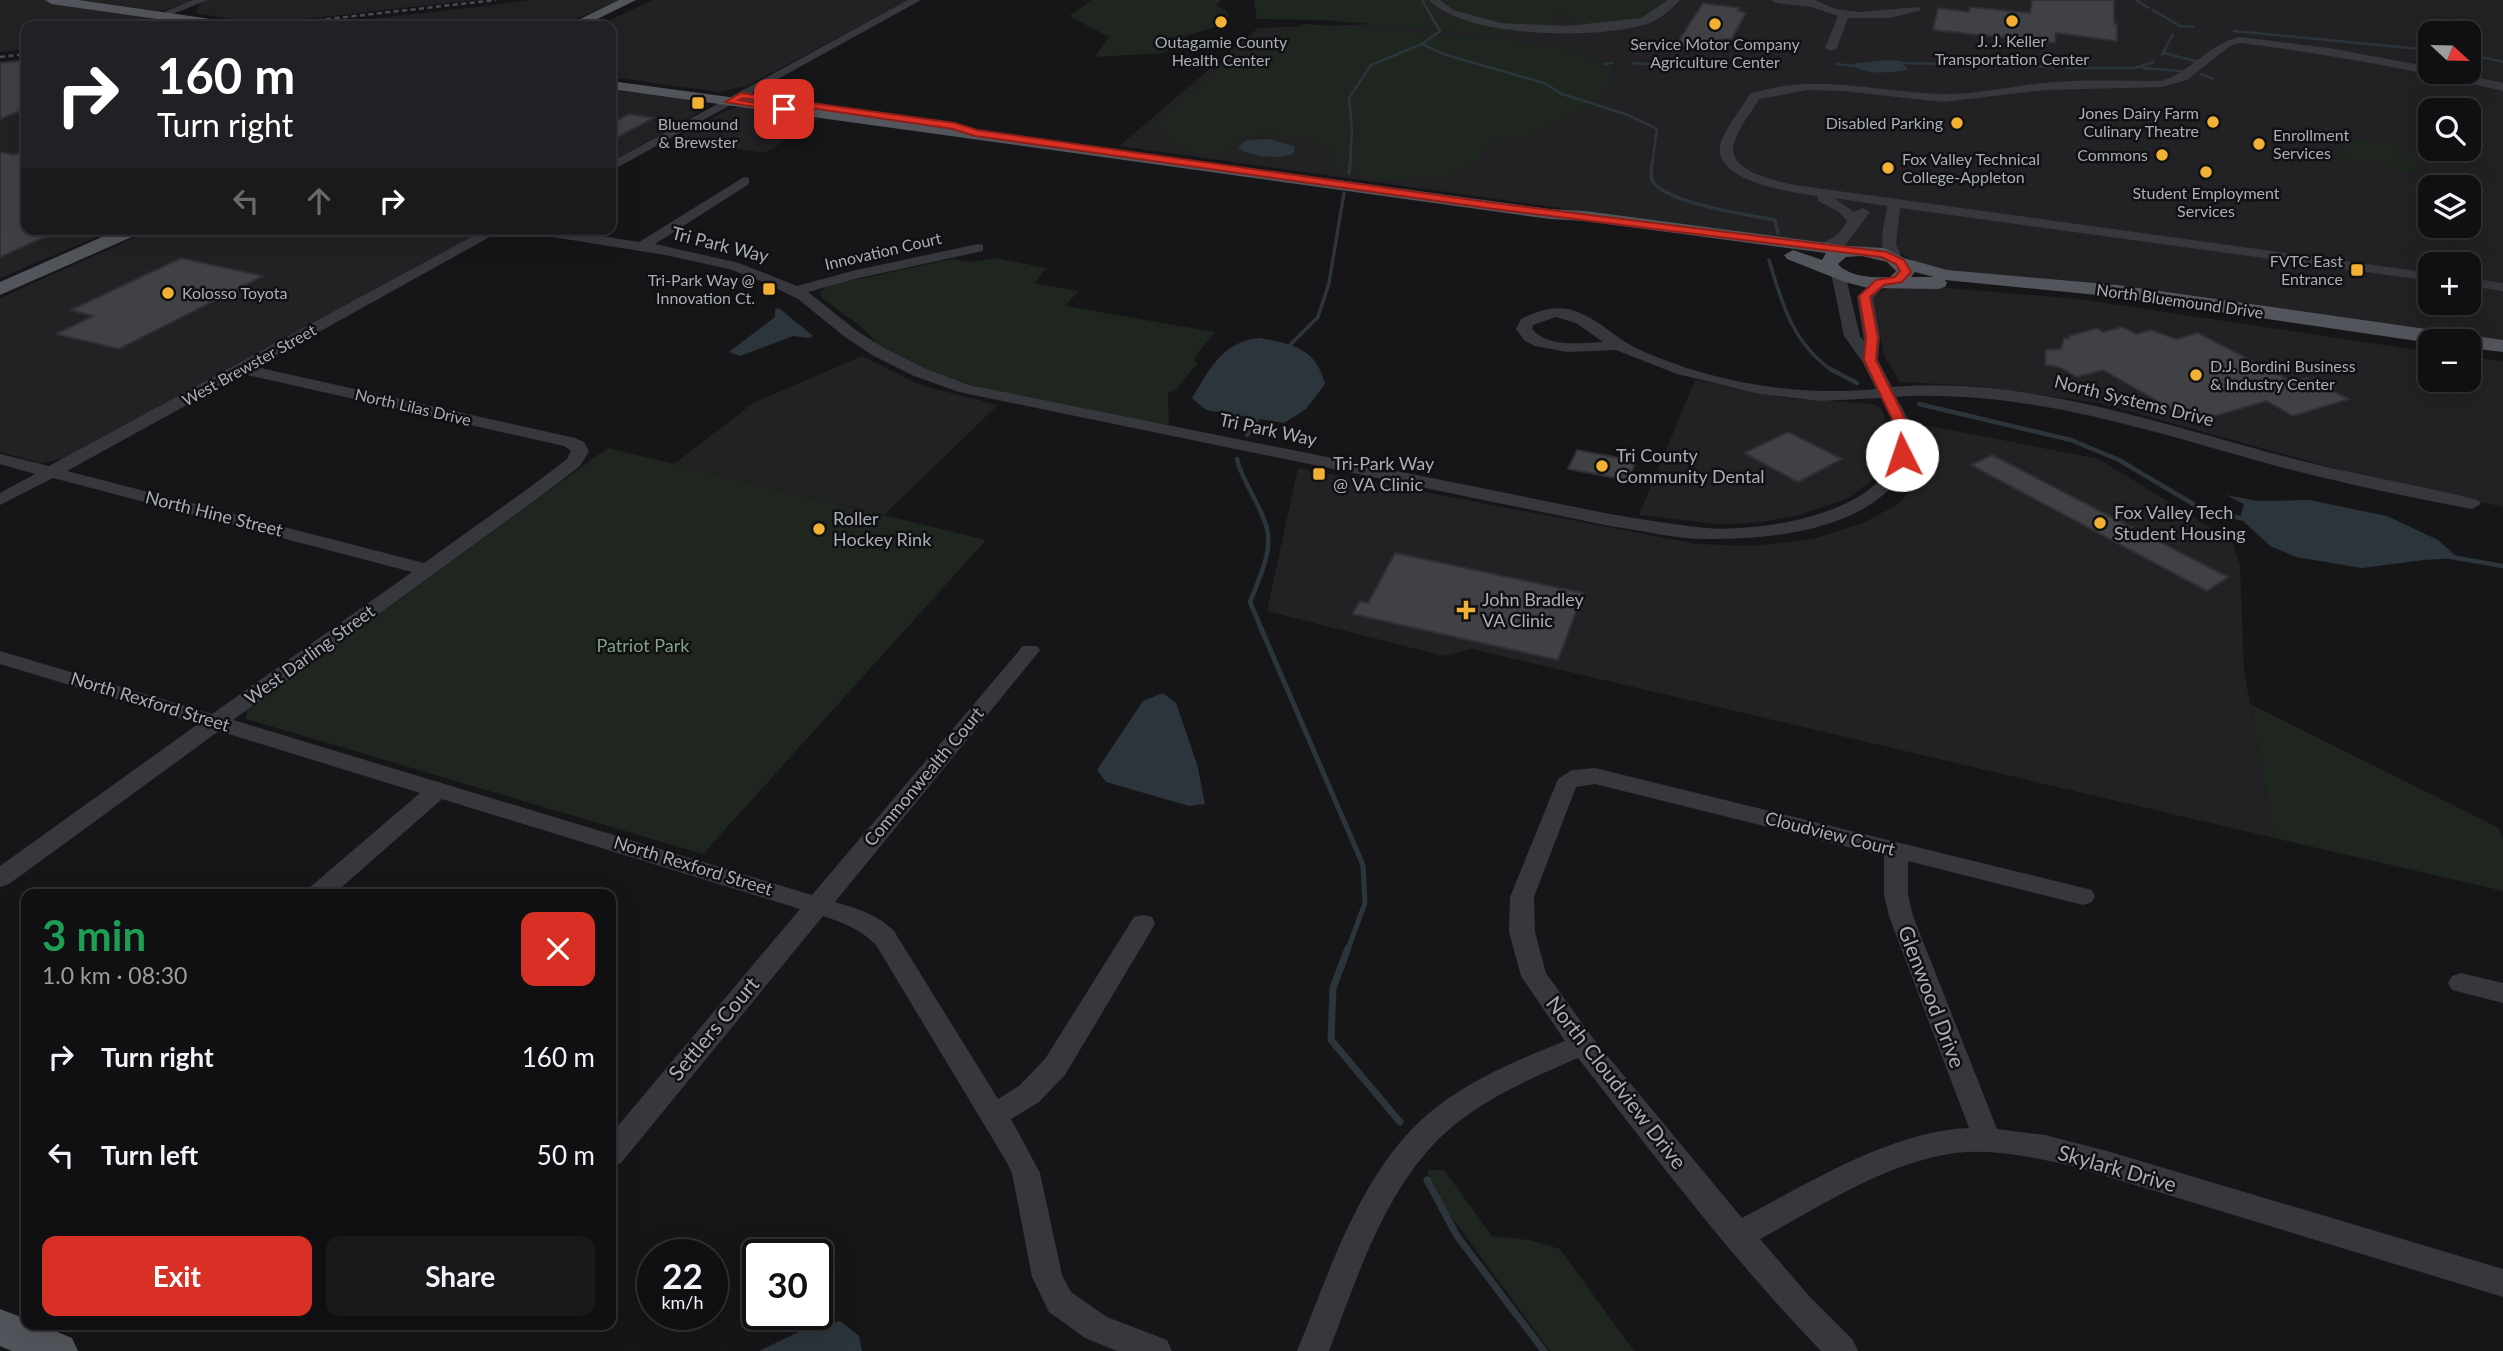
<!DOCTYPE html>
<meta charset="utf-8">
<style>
body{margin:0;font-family:Lato,sans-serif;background:#19191b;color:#f1f3f6;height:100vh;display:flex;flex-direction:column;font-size:26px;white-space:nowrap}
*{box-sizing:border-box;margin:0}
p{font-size:23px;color:#9c9d9f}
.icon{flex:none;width:38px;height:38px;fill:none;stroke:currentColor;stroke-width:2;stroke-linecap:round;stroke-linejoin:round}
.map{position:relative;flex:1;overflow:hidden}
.panel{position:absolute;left:21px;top:889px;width:595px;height:441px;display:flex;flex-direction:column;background:#101012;border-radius:14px;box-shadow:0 7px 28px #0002,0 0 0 2px #303032}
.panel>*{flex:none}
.top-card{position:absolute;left:21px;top:21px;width:595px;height:214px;border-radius:14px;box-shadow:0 7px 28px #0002,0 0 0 2px #303032;background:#202124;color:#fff;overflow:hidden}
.needle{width:46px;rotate:112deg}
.fabs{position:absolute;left:2418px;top:21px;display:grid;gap:14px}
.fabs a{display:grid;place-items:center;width:63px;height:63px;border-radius:14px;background:#101012;box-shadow:0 7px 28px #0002,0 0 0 2px #303032;font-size:35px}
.speed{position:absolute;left:637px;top:1239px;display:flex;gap:14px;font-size:35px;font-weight:700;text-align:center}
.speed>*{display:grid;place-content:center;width:91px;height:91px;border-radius:50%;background:#101012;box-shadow:0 7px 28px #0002,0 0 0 2px #303032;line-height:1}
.speed small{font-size:18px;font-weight:400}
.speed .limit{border:4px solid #111;border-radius:10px;background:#fff;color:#111}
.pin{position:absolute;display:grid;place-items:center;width:60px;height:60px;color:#fff;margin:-30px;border-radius:14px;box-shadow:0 4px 10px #0006}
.me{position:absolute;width:77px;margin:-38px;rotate:356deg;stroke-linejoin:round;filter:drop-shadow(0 0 5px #0008)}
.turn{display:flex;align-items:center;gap:24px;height:147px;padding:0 21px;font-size:32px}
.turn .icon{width:91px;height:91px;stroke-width:2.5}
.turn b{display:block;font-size:49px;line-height:60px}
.lanes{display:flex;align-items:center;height:66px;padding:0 21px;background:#0003;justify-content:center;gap:35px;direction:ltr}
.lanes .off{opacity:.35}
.round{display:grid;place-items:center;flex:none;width:74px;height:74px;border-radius:14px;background:#19191b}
.summary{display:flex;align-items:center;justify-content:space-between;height:119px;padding:0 21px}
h1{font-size:42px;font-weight:700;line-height:52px;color:#1e9e55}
.action{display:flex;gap:14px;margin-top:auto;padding:14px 21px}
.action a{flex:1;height:80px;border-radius:14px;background:#d93025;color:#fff;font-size:28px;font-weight:700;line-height:80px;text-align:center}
.action a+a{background:#19191b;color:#f1f3f6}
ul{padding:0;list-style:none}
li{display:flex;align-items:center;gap:21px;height:98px;padding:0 21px}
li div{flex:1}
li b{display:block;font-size:26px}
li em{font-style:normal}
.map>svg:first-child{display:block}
.built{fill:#222225;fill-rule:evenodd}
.green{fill:#1e261f}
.water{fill:#2c353c}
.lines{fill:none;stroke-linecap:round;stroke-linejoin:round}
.stream-far4{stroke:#2c353c;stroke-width:2.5}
.stream-far3{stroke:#2c353c;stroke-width:3.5}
.stream-far2{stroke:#2c353c;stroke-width:4.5}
.stream-far1{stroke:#2c353c;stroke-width:5}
.stream{stroke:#2c353c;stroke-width:7}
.building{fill:#404145;stroke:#303034;stroke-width:2}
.minor{fill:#37383d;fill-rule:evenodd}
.major{fill:#53555c;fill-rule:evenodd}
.rail{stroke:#4a4c52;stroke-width:2.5;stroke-dasharray:5 3.5;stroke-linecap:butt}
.route{fill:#d93025;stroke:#8d1f18;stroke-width:2}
.poi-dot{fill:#f2b134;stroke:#111113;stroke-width:2.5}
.labels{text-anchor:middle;stroke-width:5;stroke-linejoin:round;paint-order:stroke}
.far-poi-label{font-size:16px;fill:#a8adb8;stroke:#111113}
.far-street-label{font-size:16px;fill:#a8adb8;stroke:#111113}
.street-label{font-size:18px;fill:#a8adb8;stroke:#111113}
.poi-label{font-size:18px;fill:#a8adb8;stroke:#111113;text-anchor:start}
.park-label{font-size:18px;fill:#7fa381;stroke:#111113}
.near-street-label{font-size:21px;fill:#a8adb8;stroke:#111113}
</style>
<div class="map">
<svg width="2503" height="1351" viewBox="0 0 2503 1351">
<rect width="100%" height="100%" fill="#161618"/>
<g class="built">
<path d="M0,0H195L144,17L201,26H26V50L0,52Z"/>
<path d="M205,0H475L259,24L196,13L198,6Z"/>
<path d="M535,0H621L560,26H309Z"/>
<path d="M653,0H909L747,86L719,92L611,77V26H597Z"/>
<path d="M1422,0H2503V343L1951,272L1913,261L1900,253L1827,243L1815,244L1119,146L1258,28L1435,22ZM2431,33H2469V72H2431ZM2431,110H2469V149H2431ZM2431,187H2469V226H2431ZM2431,264H2469V303H2431Z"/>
<path d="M26,59V229H116L0,278V62Z"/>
<path d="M611,88L697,100L704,102L708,107L611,162Z"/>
<path d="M737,107H747L820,119L765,153L675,139L723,112Z"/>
<path d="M154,229H487L66,458L40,463L0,452V298Z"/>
<path d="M1894,287H1935L2079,299L2431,352V380H2469V357L2503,361V507L2337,469L2099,403L1977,386L1900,382L1884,356L1873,299L1876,293Z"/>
<path d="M862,356L920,385L998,405L884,515L674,464L747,408L744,407Z"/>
<path d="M1695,380L1785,398L1873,404L1881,408L1891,434L1888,458L1878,475L1849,498L1796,516L1756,523L1718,524L1639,515Z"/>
<path d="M1915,423L2099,459L2232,541L2240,566L2244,671L2274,838L1472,649L1444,656L1267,611L1298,468L1697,544L1752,546L1813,539L1863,523L1898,504L1918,481L1925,456Z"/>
</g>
<g class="green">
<path d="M1092,0H1221L1216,6L1226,10L1229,16L1220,26L1185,36L1163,53L1095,57L1109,37L1069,16Z"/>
<path d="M1254,0H1430L1444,17L1517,32L1510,36L1323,20L1257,19Z"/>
<path d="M1444,0H1668L1652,14L1636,21L1589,26L1576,23L1569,15L1553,14L1557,23C1543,33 1480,22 1463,15C1456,13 1449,8 1443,5Z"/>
<path d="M1305,24L1499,39L1580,51L1588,54L1590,59L1611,62C1612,68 1606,93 1602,99L1538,133L1489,143L1475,163L1446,175L1387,181L1332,169V146C1310,139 1262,129 1240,138C1234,141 1230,149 1224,152C1206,163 1163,139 1154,124L1229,60L1265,52L1278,41L1280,34Z"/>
<path d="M2337,138L2391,144L2409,150L2418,172L2390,170L2388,164L2336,158L2334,151L2341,152Z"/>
<path d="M996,258L1046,268L1034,283L1079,291L1065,306L1215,332L1194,358L1197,364L1178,387L1168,394L1169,425L985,389L925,371L878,345L864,329L822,298L820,292L831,285L953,259L971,262Z"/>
<path d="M608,448L986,540L703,854L246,719L247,710Z"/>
<path d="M2250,704L2499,828L2503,840V891L2274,838Z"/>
<path d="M1428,1170H1444L1492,1236L1529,1240L1560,1249L1634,1351H1550L1428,1185Z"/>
</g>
<g class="water">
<path d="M1887,60L1901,61L1908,70C1890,72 1869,76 1853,66L1857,63Z"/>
<path d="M1268,139L1294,146V153C1281,160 1250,157 1238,148L1246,140Z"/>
<path d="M779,308L813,336L809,338L793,336L740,356L729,352L775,317V309Z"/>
<path d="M1259,338C1293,344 1316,348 1325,384L1306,409L1284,423L1206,410L1192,398C1210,369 1222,342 1259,338Z"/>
<path d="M2226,495L2258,501L2309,500L2387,516L2438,540L2458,558L2424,560L2362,568L2296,557L2270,546L2240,518L2244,504Z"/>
<path d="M1163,693L1176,703L1197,764L1205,804L1189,806L1106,782L1097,770L1143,701Z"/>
<path d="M840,1321L859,1336L862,1351H759L807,1328Z"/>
</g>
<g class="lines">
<g class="stream-far4">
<path d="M2136,0L2149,8"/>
<path d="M2153,10L2180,26"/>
<path d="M2179,26L2193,27"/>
<path d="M2234,31L2431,50"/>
<path d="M1422,44L1446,55L1544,83L1562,94L1628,115L1657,129L1652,165"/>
<path d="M2164,53L2195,61"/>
<path d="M2469,54L2503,62"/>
<path d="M2162,55L2173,34"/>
<path d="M1633,63L1660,65"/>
<path d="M1902,63L2053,67"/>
<path d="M1605,64L1612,63"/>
<path d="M1836,64L1854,66"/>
<path d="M2066,68H2135L2154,62"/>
<path d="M2143,68L2181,71"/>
<path d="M2201,74L2213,79"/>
<path d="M1350,165L1352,128L1349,98L1371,65L1422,44L1440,31L1422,0"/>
</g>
<g class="stream-far3">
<path d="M1652,163C1652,168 1650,175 1652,180C1663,203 1750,215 1775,220L1778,233"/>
<path d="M1349,173L1350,163"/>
<path d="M1769,260C1782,304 1793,344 1833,371"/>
<path d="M1285,350L1318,317L1329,283L1344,193"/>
</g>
<g class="stream-far2">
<path d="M1830,369L1857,383"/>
<path d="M1919,404L2071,440L2119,460L2203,510L2245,519"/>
<path d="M1247,435L1260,415"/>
<path d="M1237,459C1243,484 1261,504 1267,529C1273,551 1258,581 1250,602L1261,628"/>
<path d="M2451,557L2503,566"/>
</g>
<path class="stream-far1" d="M1260,626L1363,865L1365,903L1348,949"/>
<g class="stream">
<path d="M1348,948L1333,988L1331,1040L1400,1122"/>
<path d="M1427,1180L1457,1236L1544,1351"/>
</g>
</g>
<g class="building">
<path d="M2032,0H2114V24H2117V41L2056,33L2055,43L1933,30L1938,8L1969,12L1970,7L2030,13Z"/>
<path d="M1703,3L1740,8L1738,11L1746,13L1731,40L1722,39L1716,50L1676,45Z"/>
<path d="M26,60V109L0,119V63Z"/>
<path d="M629,114L653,118L611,141V124Z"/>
<path d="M26,150V229H63L0,257V152L14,155Z"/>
<path d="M181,258L263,276L119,349L56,334L93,316L71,310Z"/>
<path d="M2122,327L2136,334L2151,330L2176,339L2198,333L2293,382L2307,378L2349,399L2293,416L2266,401L2194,422L2103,370L2077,377L2059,367L2045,365L2046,350L2061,349L2064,338L2069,339V336L2097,328L2103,332Z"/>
<path d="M1788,432L1842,459L1798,482L1744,453Z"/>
<path d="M1577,450L1636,461L1628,480L1568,469Z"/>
<path d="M1992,455L2220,573L2228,577L2207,591L1971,465Z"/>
<path d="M1395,553L1583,593L1558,660L1352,614L1360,601L1368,603Z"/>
</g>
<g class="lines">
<g class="minor">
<path d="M193,0H208L163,18L154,16Z"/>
<path d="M908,0H921L611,171V162Z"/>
<path d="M1429,0H1440L1453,10L1501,23L1567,26L1641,18L1668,0H1680C1672,9 1661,18 1650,23C1601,40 1466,39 1429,0Z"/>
<path d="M1771,0H1815L1835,9L1860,12L1917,7L1922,10L1890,18H1848L1837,48L1831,51L1825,48L1838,16L1812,7L1776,3Z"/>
<path d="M2240,37L2329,48L2431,67V72H2452L2503,83V91C2416,70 2329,54 2240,43L2230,46L2187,80L2162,87L2045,90L1943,102L1843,91L1808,90L1759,99C1751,113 1738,128 1734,143C1725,171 1776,181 1795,185L2431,273V281L1900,208L1896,244L1902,259L1895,263C1874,257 1885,222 1887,206L1834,198L1854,212L1863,208L1870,212L1846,244L1824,252L1817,248C1832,235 1835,242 1847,221L1839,212L1818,201V196C1794,193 1708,181 1721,142C1727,126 1741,109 1750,94C1817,72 1874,92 1942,94C1975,95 2010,86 2043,83C2082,79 2122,81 2161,81C2193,71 2208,44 2240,37Z"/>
<path d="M744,177L749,178V184L655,244L739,263L797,286L856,270L978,244L983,245V251L859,278L808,292L857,331L884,348L926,369L969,385L1610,514C1642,519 1674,525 1706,528C1761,533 1914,511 1894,427C1892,418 1885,407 1881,398L1820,401L1760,394L1677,374L1616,350L1567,352L1535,346L1525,341L1516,329L1521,319C1538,311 1553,305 1572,310C1596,317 1614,337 1636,348C1708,382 1798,397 1876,389L1862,361L1844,336L1831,273L1838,269L1845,273L1860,336L1864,341L1857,297L1875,280L1880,279L1887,283L1873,298L1880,337L1878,360L1892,387C2028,376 2157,423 2287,457C2350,474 2415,484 2478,500L2481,504L2472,509C2404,496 2336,482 2269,464C2150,431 2034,392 1909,396L1896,397C1901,406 1907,416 1911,425C1916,440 1912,459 1904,471C1867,530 1774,539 1710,539C1678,540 1642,530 1610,526L959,392L914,376L872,355L845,337L798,299L761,281L729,269L665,255L528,233L521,229H557L639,242ZM1556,317L1576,323L1603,342C1581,343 1548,348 1532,329L1533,325Z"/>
<path d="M486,229H504L256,367L575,438L584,442L589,451L580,466L545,493L233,720L812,895L1023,646H1037L1040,650L1037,654L835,902C858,909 877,914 894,931L998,1099L1019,1086L1045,1059L1134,917L1143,915L1152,917L1155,924L1065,1075L1039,1102L1011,1119L1040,1173L1062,1275L1071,1292L1107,1317L1167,1340L1172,1351H1117L1085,1338L1049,1312L1032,1277L1012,1173L1006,1161L876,945C860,929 844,923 823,916L621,1163L611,1166V1134L800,909L442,799L334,894H306L309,888L420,793L219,731L9,884L0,887V866L198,724L0,664V651L212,714L412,572L53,478L0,505V493L35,474L0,464V454L49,466ZM243,374L564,446L571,451L567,459L533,485L424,563L67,471Z"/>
<path d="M2469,278L2503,283V291L2469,286Z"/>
<path d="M1595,768L2092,890L2095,896L2092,902L2083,905L1908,861V895L1913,916L1997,1129L2045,1135L2107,1151L2503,1269V1297L2076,1167C2037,1158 1995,1148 1955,1153C1885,1163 1821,1206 1760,1239L1810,1297L1853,1340L1858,1351H1821C1733,1260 1656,1158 1578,1058C1527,1080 1470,1104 1432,1146C1380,1203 1356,1281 1329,1351H1297C1328,1276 1355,1188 1413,1128C1454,1086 1512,1062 1565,1041L1521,976L1509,932L1510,897L1558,779L1572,770ZM1595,784L1884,856V895L1889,916L1969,1128C1891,1131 1809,1183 1742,1218L1592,1037L1546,973L1535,932L1534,897L1576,787Z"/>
<path d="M2461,973L2503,983V1003L2452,990L2448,983L2452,976Z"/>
</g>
<g class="major">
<path d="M45,0H78L232,22L239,26H206L51,4Z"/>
<path d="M619,0H636L583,26H566Z"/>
<path d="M611,81L1550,209L1585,211L1849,246L1884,248L1904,258L1947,270L2117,285L2503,340V352L2469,348V341L2431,343L2117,297L1945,280L1947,283L1945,287L1938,289L1868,288L1845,282L1787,259L1784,255L1793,250L1822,260L1826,253L1585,221L1550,219L611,89ZM1862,256L1887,262L1896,271L1890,277C1874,278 1849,277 1838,264L1846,257ZM1915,272L1934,277H1911Z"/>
<path d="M120,229H144L141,233L0,295V282Z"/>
<path d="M0,1309L26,1319V1325H40L72,1338L78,1351H12L0,1346Z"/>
</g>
<g class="rail">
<path d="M267,26L496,0"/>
<path d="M0,57L26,54"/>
</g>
</g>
<path class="route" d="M741,93L955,123L977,130L1494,203L1887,252L1904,260L1911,272L1902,282L1884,285L1870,297L1878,337L1876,360L1909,427V455L1902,459L1896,455V427L1864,360L1866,337L1859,296L1876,280L1895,277L1900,271L1896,264L1881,257L1494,209L975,136L953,129L743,98L739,100L789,109L784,112L725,102Z"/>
<g class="poi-dot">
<circle cx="2012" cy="21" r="7"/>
<circle cx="1221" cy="22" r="7"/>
<circle cx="1715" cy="24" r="7"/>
<rect x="691" y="96" width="14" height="14" rx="3.5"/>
<circle cx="2213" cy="122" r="7"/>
<circle cx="1957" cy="123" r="7"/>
<circle cx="2259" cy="144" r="7"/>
<circle cx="2162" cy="155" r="7"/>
<circle cx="1888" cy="168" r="7"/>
<circle cx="2206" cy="172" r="7"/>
<rect x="2350" y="263" width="14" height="14" rx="3.5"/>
<rect x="762" y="282" width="14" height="14" rx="3.5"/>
<circle cx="168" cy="293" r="7"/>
<circle cx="2196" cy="375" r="7"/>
<circle cx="1602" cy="466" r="7"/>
<rect x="1312" y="467" width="14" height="14" rx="3.5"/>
<circle cx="2100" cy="523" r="7"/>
<circle cx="819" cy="529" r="7"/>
<path d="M1462.5 599.5h7v7h7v7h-7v7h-7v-7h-7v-7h7z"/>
</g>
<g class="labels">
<g class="far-poi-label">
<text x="2012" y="47">J. J. Keller<tspan x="2012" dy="18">Transportation Center</tspan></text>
<text x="1221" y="48">Outagamie County<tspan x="1221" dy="18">Health Center</tspan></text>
<text x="1715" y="50">Service Motor Company<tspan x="1715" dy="18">Agriculture Center</tspan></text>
<text x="2199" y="119" text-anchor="end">Jones Dairy Farm<tspan x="2199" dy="18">Culinary Theatre</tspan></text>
<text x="1943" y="129" text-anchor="end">Disabled Parking</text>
<text x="698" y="130">Bluemound<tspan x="698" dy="18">&amp; Brewster</tspan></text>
<text x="2273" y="141" text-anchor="start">Enrollment<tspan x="2273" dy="18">Services</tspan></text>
<text x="2148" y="161" text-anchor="end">Commons</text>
<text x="1902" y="165" text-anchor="start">Fox Valley Technical<tspan x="1902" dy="18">College-Appleton</tspan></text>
<text x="2206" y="199">Student Employment<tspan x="2206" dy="18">Services</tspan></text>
<text x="2343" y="267" text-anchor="end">FVTC East<tspan x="2343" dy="18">Entrance</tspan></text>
<text x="755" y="286" text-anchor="end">Tri-Park Way @<tspan x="755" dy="18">Innovation Ct.</tspan></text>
<text x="182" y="299" text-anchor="start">Kolosso Toyota</text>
<text x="2210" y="372" text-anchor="start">D.J. Bordini Business<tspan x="2210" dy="18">&amp; Industry Center</tspan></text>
</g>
<g class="far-street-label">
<text transform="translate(883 251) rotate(-13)" y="6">Innovation Court</text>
<text transform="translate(2180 301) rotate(8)" y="6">North Bluemound Drive</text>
<text transform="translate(249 365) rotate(-29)" y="6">West Brewster Street</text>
<text transform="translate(413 407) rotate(13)" y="6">North Lilas Drive</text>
</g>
<g class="street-label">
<text transform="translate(720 245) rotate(14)" y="6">Tri Park Way</text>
<text transform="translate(2134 401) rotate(14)" y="6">North Systems Drive</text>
<text transform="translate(1268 430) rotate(12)" y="6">Tri Park Way</text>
<text transform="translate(214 514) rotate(14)" y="6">North Hine Street</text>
<text transform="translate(310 655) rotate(-36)" y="6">West Darling Street</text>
<text transform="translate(150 702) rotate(17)" y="6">North Rexford Street</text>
<text transform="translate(924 777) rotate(-50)" y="6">Commonwealth Court</text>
<text transform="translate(1830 834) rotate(14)" y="6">Cloudview Court</text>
<text transform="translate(693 866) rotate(17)" y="6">North Rexford Street</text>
</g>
<g class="poi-label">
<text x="1616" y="462">Tri County<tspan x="1616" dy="21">Community Dental</tspan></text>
<text x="1333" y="470">Tri-Park Way<tspan x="1333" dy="21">@ VA Clinic</tspan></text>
<text x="2114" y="519">Fox Valley Tech<tspan x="2114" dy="21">Student Housing</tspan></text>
<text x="833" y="525">Roller<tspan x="833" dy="21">Hockey Rink</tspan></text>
<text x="1482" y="606">John Bradley<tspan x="1482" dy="21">VA Clinic</tspan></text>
</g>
<g class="park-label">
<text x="643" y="652">Patriot Park</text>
</g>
<g class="near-street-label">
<text transform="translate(1931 997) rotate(69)" y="7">Glenwood Drive</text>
<text transform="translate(714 1029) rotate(-50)" y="7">Settlers Court</text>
<text transform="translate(1616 1083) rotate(52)" y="7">North Cloudview Drive</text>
<text transform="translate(2117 1169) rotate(16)" y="7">Skylark Drive</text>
</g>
</g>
</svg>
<div class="fabs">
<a><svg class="needle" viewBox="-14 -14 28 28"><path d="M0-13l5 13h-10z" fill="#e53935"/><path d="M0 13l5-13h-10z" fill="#9c9d9f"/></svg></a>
<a><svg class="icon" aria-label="search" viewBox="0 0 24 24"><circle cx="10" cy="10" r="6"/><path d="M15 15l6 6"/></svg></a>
<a><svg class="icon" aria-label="layers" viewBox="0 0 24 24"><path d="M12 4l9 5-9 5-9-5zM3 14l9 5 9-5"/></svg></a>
<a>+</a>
<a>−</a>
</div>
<div class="speed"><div>22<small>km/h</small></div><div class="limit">30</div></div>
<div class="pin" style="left:784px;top:109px;background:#d93025"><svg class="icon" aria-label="arrive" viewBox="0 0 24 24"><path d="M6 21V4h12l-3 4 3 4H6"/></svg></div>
<svg class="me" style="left:1902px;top:455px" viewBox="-20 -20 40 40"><circle r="19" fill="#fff"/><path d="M0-13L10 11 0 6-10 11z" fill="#d93025"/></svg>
<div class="top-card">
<div class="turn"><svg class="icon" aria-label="right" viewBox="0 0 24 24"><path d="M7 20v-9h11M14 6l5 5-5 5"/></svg><div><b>160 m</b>Turn right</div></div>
<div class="lanes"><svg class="icon off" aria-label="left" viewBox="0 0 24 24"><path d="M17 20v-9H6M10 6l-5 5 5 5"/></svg><svg class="icon off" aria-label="ahead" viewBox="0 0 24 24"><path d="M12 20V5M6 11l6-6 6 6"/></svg><svg class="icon" aria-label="right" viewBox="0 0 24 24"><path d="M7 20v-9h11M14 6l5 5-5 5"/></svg></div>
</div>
<section class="panel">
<div class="summary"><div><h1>3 min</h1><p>1.0 km · 08:30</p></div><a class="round" style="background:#d93025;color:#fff"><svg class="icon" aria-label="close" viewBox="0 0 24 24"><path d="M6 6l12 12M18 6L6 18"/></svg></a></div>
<ul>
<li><svg class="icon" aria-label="right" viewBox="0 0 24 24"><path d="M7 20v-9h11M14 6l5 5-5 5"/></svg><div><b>Turn right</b></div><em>160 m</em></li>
<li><svg class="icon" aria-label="left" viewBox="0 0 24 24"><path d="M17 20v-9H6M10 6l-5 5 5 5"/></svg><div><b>Turn left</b></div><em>50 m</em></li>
</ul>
<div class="action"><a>Exit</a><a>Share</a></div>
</section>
</div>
